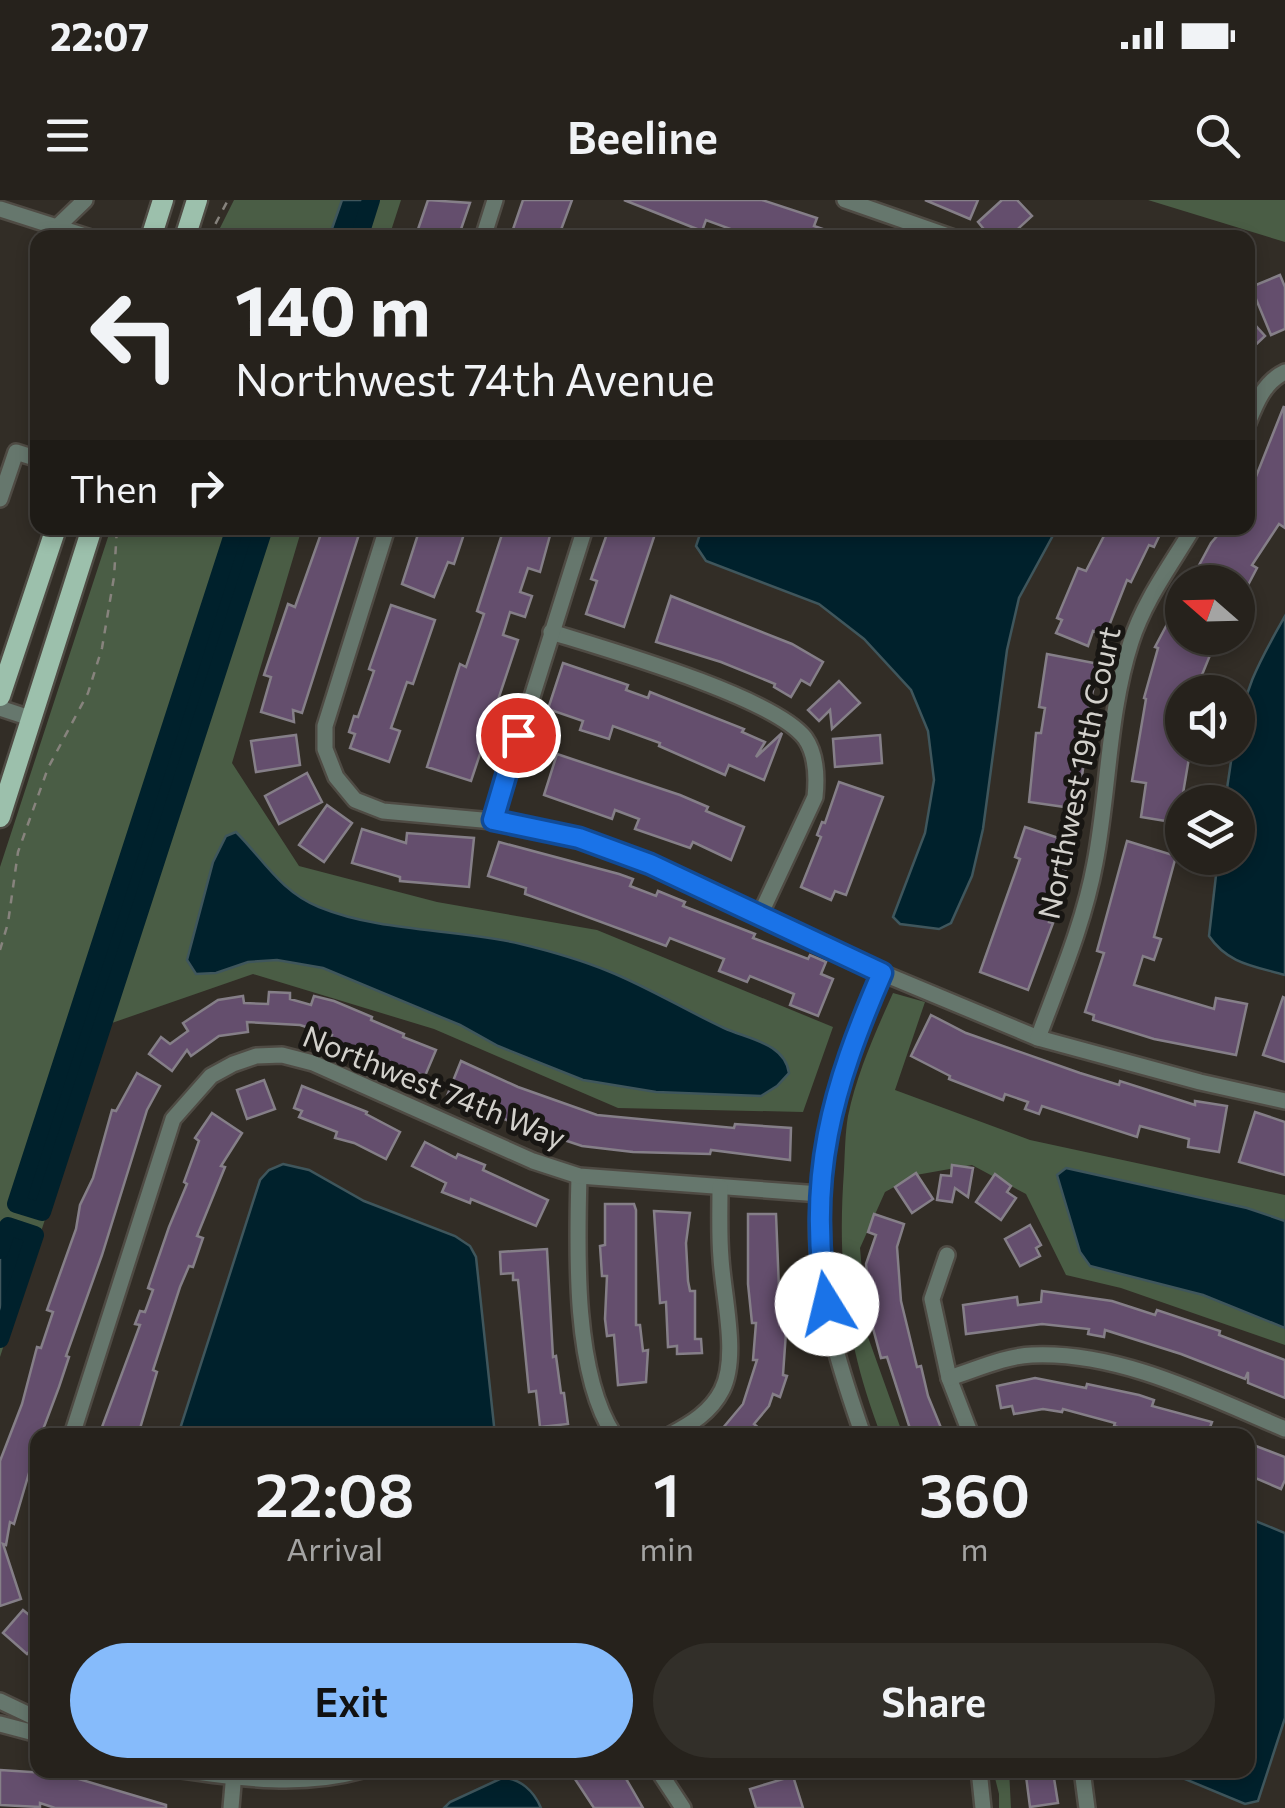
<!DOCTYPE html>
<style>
body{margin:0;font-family:Commissioner,sans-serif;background:#322f29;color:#f1f3f6;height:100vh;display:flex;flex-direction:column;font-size:38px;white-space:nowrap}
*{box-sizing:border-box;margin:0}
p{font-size:32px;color:#a4a4a3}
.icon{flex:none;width:55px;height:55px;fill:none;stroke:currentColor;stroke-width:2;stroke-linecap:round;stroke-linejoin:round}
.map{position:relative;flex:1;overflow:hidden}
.sheet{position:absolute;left:30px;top:1228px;width:1225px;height:350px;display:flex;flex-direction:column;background:#26221c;border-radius:20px;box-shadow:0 5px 15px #0003,0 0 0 2px #423f3b}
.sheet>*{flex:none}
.top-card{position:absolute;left:30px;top:30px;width:1225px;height:305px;border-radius:20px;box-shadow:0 5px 15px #0003,0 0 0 2px #423f3b;background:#26221c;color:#f1f3f6;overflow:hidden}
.needle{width:65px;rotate:290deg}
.controls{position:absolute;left:1165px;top:365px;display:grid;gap:20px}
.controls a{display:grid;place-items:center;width:90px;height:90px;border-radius:50%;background:#26221c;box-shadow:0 5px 15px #0003,0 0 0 2px #423f3b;font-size:50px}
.pin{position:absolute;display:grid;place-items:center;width:85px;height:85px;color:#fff;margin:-42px;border:5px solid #fff;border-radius:50%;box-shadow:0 2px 10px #0007}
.me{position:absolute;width:110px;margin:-55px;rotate:351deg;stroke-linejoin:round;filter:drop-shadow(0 0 8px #0008)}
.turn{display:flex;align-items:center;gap:35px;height:210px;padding:0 40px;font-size:45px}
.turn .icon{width:130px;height:130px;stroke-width:2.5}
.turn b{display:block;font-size:70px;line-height:85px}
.then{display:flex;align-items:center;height:95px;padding:0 40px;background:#0003;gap:20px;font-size:38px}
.eta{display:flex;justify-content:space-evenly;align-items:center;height:170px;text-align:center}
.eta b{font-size:60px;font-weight:600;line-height:70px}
.action{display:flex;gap:20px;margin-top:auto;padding:20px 40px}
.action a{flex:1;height:115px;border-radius:60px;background:#86bbfb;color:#111;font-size:40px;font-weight:600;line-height:115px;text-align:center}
.action a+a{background:#322f29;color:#f1f3f6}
.status{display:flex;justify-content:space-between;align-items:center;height:70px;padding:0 50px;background:#26221c;direction:ltr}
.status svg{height:28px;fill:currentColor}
header{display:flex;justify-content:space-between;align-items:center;height:130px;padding:0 40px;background:#26221c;font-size:45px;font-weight:600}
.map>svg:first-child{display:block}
.green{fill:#4a5d45}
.water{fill:#00212c;stroke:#3f565c;stroke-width:2.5}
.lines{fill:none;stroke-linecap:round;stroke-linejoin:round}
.canal{stroke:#00212c;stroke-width:18}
.building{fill:#644e6d;stroke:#857f88;stroke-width:2.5}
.minor-casing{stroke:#4f4b44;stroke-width:20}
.major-casing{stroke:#4f4b44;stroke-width:25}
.path{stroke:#87837d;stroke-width:2.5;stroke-dasharray:8 8;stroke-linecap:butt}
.minor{stroke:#66776d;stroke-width:15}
.major{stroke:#9cc0ac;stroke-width:20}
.route-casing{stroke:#114b97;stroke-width:25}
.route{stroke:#1a73e8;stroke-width:18}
.labels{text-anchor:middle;stroke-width:10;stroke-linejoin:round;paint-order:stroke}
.street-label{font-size:30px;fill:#d3d1cc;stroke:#181613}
</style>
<div class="status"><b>22:07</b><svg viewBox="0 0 49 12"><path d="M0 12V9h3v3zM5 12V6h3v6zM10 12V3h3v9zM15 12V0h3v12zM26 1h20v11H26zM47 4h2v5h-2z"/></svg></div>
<header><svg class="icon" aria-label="menu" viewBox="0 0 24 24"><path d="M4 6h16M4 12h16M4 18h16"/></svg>Beeline<svg class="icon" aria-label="search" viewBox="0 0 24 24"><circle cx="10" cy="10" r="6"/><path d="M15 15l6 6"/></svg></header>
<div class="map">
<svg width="1285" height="1608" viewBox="0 0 1285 1608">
<rect width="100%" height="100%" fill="#322d26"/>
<g class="green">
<path d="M234,0H401L389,37L215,38Z"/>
<path d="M1148,0H1285V42Z"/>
<path d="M111,328H302L232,563L299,666L437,702L597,730L833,827L803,912L618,908L434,829L253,774L109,824L0,1157V667Z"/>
<path d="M893,793L925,802L895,890L1030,940L1285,995V1145L1121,1088L1066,1075L1026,994L972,965L916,975L885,992L860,1048L868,1137L903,1235H881C846,1144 837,1068 844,970C845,953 845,934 848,916C857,873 875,833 893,793Z"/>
<path d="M993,1570H1009L1011,1608H999V1594Z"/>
</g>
<g class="water">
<path d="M342,0H371L359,37H329Z"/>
<path d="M235,328H264L42,1012L16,1004Z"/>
<path d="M702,328H1057L1019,398L1007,450L983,629L972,676L951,723L939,729L900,724L893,717L925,633L934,580L928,531L911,490L864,439L819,404L706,361L696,346Z"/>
<path d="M1285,416V775C1254,766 1228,764 1209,736L1218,658H1238V602H1225L1233,548H1238C1238,498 1261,458 1285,416Z"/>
<path d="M236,632C263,659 281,692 319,707C383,733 455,728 521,744C550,751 581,760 608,771C648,787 685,810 724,828C748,839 785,843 789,873L777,886L761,896L656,892L583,880L498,846L460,825L323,768L277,760L248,762L216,773L196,774L187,760L213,662L226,636Z"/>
<path d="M283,964L309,970L364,1001L455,1036L470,1046L476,1057L495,1235H178L260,980L269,970Z"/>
<path d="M1066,968L1247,1008L1285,1021V1128L1203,1095L1090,1066L1080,1052L1057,975Z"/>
<path d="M8,1026L35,1035L0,1139V1050Z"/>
<path d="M1248,1318L1285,1333V1518L1258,1601L1245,1604L1185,1579L1182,1570H1248Z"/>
<path d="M502,1578C520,1578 534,1591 541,1608H444L450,1602Z"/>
</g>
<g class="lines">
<g class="canal">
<path d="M359,38L371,0"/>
<path d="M235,328L16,1004L42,1012L264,328"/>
<path d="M0,1050L8,1026L35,1035L0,1139"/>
</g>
</g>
<g class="building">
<path d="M428,0L470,3L458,38H415Z"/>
<path d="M523,0H572L558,38H510Z"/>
<path d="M624,0H762L817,18L814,26L840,35L755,38L706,20L702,31Z"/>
<path d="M925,0H978L970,19Z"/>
<path d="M1002,0H1017L1032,16L1008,38H991L978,22Z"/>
<path d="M1280,75L1285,87V129L1271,135L1251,87Z"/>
<path d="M1248,117L1265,136L1248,152Z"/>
<path d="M1284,206L1285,328L1279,324L1252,365L1257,368L1238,404V382H1190L1211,343L1224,328H1248V285L1252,277L1255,279Z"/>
<path d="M323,328H361L302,513L293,510L294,522L261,512L271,477L264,475L288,404L295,407Z"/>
<path d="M420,328H446L464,334L454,364L448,362L434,397L402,384Z"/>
<path d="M504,328H552L540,372L528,368L520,392L532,396L525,417L510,412L503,435L518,440L471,581L427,567L460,464L466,467L484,414L477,411Z"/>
<path d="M609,328H657L624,427L586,414L597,381L591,379Z"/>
<path d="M1108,328H1163L1154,347L1149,345L1131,382L1127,380L1105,436L1093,431L1088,446L1056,433L1062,420L1057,418L1078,368L1086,371Z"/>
<path d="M671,396L792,444L823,462L810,485L801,480L791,497L774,487L775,484L721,462L656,442Z"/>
<path d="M1182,396V438H1217L1195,492H1182V548H1188L1186,557L1189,558L1178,623L1141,617L1146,583L1132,581L1146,499L1144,498L1158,448L1155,447Z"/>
<path d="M391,405L435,420L413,484L407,482L391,528L400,531L389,562L350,548L355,534L349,532L354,516L358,517L374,471L369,469Z"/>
<path d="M1047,454L1099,464L1082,539H1087L1080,591L1075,590L1072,608L1029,602L1036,533H1041L1045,508L1039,507Z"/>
<path d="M563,463L628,485L626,490L648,498L650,492L744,529L742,532L765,542L756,557L782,533L764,580L729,565L725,575L659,546L660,543L613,526L609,539L580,530L583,521L548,509Z"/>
<path d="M839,481L860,503L832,529L830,510L819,521L808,510Z"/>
<path d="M296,535L300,565L256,572L251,541Z"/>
<path d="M880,535L882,563L835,567L833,539Z"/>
<path d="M557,554L680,595L708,607L706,611L744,627L731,660L693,642L690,648L635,629L639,619L615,610L612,619L544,595Z"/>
<path d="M307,573L322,602L279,624L265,596Z"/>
<path d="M839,582L883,597L846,695L835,691L831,700L801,687L821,637L817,635L822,622L825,623Z"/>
<path d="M327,605L352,623L324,662L299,645Z"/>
<path d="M1025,627L1074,643L1049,722L1053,723L1028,790L980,772L1020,659L1015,657Z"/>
<path d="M362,629L406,643L407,633L474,638L469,687L400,681V677L352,663Z"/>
<path d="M1127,641L1176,656L1154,737L1161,739L1154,760L1143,756L1134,785L1214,809L1216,798L1247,804L1236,855L1154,839L1093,820L1094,815L1085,812L1104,753L1097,751Z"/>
<path d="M499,642L619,674L633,679L630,686L656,696L658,691L685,702L683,706L755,734L753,738L808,759L810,755L826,762L821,774L833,779L818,816L790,805L794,794L750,776L747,782L719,771L724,759L670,738L666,746L525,694L526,688L488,676Z"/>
<path d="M269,792L290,793V799L311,805L314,796L334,801L372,817L371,820L404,834L403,837L436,850L425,876L330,841L332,835L300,825L247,822L248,832L219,836L191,856L187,850L172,871L149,854L161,837L170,844L188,831L183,823L218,800L243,796L244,803L268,804Z"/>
<path d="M1283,797L1285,798V862L1263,855Z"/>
<path d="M931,815L966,833L1080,873L1119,885L1120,881L1195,905V901L1227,906L1219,952L1188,947L1189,939L1140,926L1137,937L1042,906L1039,914L1025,909L1028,902L1005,894L1003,900L949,879L950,876L911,856Z"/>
<path d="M461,861L518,887L597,915L734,928L735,924L791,928L790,960L711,950L710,954L633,952L582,946L546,934V936L447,896Z"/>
<path d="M137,873L160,886L147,910L102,1055L66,1156L69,1157L59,1187L41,1235H38V1257L34,1256L14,1324L10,1322L6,1345L3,1344L21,1399L0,1406V1261L22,1204L37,1147L41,1148L53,1112L47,1110L76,1029L80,1005L93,978L112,910L116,911Z"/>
<path d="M264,880L275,909L247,919L237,890Z"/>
<path d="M302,886L367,912L366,914L400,932L386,959L354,943L335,938L337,932L299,917L302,911L294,908Z"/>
<path d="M1255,912L1285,922V975L1239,962Z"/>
<path d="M212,913L242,933L221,966L225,967L197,1036L203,1038L193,1067L189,1066L180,1087L153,1170L157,1172L138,1235H122L102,1227L140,1125L135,1124L140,1111L145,1112L153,1090L148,1088L169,1027L187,984L184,982L199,941L195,938Z"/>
<path d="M425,942L456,958L458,954L485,965L483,970L548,1000L536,1026L471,999L470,1003L442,992L446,983L412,966Z"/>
<path d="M952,965L973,968L968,997L955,988L952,1002L937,1000L941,975L951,976Z"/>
<path d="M916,973L933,999L912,1013L895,987Z"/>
<path d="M995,974L1011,986L1007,992L1016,998L1001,1020L976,1002Z"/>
<path d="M605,1004H634L636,1010V1125H640L643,1151L648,1150L646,1182L618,1185L614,1135L607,1136L605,1119L607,1076H602L600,1046L605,1045Z"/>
<path d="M654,1011L690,1013L686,1043L688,1081L690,1091H695V1139H701L702,1153L677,1154V1146L668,1147L666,1102L660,1103Z"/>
<path d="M748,1014H776L779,1089L783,1088L786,1132L783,1175L787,1176L780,1197L773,1194L769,1206L754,1224L767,1235H717L743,1204L757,1160H753L756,1123H752L748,1084Z"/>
<path d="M874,1014L904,1024L897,1047L901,1101L917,1167L921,1166L928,1196L944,1235H912L887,1157L881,1158L867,1106L870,1105L866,1064L876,1035L868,1032Z"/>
<path d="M1030,1025L1041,1045L1036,1048L1040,1056L1020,1066L1005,1039Z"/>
<path d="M547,1049L553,1157L556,1156L561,1193H564L568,1224L540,1227L536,1191L529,1192L518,1080H513V1073L501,1074L500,1052Z"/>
<path d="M1042,1091L1112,1101L1155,1115L1157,1110L1220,1131L1219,1135L1285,1160V1198L1248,1183V1172L1245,1179L1181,1154L1105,1130L1104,1137L1088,1134L1089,1129L1042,1124L966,1134L963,1105L1017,1097L1018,1105L1041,1102Z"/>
<path d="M1035,1178L1086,1188L1087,1184L1139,1195L1154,1200L1152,1206L1212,1222L1207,1235H1143L1114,1226L1115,1223L1063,1209L1062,1212L1043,1209L1014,1214L1012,1206L1001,1208L997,1186Z"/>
<path d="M1248,1243L1285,1257V1280L1281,1289L1248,1275Z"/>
<path d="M23,1410L38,1422V1443L27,1454L3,1433Z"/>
<path d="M0,1570L62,1574L166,1605V1608H55L40,1603V1607L0,1605Z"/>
<path d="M569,1570H621L643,1608H594Z"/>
<path d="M1053,1572L1058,1603L1030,1607L1026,1576Z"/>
<path d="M793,1576L803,1608H756L750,1589Z"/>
</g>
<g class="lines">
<defs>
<g id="minor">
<path d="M845,0L954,38"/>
<path d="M0,9L91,38"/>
<path d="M57,27L85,0"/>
<path d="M483,38L495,0"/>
<path d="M1248,223C1256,203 1264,182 1285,172"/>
<path d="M0,299L16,252L38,259"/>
<path d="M387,328L325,526V549L336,577L355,600L383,611L493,621L579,639L650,664L882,773L1038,838L1200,882L1285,901"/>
<path d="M551,432C606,449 774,497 805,538C817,555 817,578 815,597L760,715"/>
<path d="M0,508L33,519"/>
<path d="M493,621L585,328"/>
<path d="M1038,838C1059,781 1084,723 1095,663C1109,590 1108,513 1131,442C1144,401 1171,365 1193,328"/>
<path d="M579,976C577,1050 573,1173 614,1235"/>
<path d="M947,1055L932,1099L949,1178L971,1235"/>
<path d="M949,1178C975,1170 1005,1156 1032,1155C1119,1151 1207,1196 1285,1229"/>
<path d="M72,1235L173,919L211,876L233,864L256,856L282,855L313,863L533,961L579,976L820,994"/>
<path d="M670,1235C691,1224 711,1212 722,1190C739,1157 723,1095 721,1058C719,1035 720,1011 720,987"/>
<path d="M863,1235C842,1175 822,1112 818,1048C813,952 844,860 882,773"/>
<path d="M38,1350V1364"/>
<path d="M0,1501L38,1519"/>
<path d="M0,1524L38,1534"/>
<path d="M182,1570C242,1579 304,1587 363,1570"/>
<path d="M658,1570L683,1608"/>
<path d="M979,1570L983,1608"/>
<path d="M1082,1570L1087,1608"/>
<path d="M231,1608L234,1572"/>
</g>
<g id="major">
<path d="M151,38L163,0"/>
<path d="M185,38L197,0"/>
<path d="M0,496L56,328"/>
<path d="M0,617L92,328"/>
</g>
</defs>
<use href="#minor" class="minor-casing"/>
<use href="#major" class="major-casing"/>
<g class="path">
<path d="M208,38L228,0"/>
<path d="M0,750L8,723L18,652L48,568L88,493L102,448L114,377L117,328"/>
</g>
<use href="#minor" class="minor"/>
<use href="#major" class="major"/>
</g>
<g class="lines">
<defs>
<path id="route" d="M518,535L493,620L579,638L650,664L882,773C832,888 806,978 827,1104"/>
</defs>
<use href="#route" class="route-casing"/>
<use href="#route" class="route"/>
</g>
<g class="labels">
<g class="street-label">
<text transform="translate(1080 573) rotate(-78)" y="10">Northwest 19th Court</text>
<text transform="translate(434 888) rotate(22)" y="10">Northwest 74th Way</text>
</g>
</g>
</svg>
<div class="controls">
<a><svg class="needle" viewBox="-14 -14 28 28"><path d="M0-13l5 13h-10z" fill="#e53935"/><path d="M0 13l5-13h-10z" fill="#a4a4a3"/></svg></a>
<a><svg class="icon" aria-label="sound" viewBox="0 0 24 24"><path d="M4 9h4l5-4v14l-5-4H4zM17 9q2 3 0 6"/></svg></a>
<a><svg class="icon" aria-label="layers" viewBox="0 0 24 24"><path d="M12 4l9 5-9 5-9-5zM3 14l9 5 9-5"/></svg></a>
</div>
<div class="pin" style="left:518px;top:535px;background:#d93025"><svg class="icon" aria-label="arrive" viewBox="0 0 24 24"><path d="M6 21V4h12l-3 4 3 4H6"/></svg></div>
<svg class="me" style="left:827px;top:1104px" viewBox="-20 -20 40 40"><circle r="19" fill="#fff"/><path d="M0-13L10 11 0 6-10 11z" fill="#1a73e8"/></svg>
<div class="top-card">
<div class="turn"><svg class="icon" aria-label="left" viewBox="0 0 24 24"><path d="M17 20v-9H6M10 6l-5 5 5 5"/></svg><div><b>140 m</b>Northwest 74th Avenue</div></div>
<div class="then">Then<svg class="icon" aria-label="right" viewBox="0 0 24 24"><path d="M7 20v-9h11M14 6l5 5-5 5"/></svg></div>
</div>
<section class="sheet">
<div class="eta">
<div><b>22:08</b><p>Arrival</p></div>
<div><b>1</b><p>min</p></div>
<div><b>360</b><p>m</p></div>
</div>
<div class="action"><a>Exit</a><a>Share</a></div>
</section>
</div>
